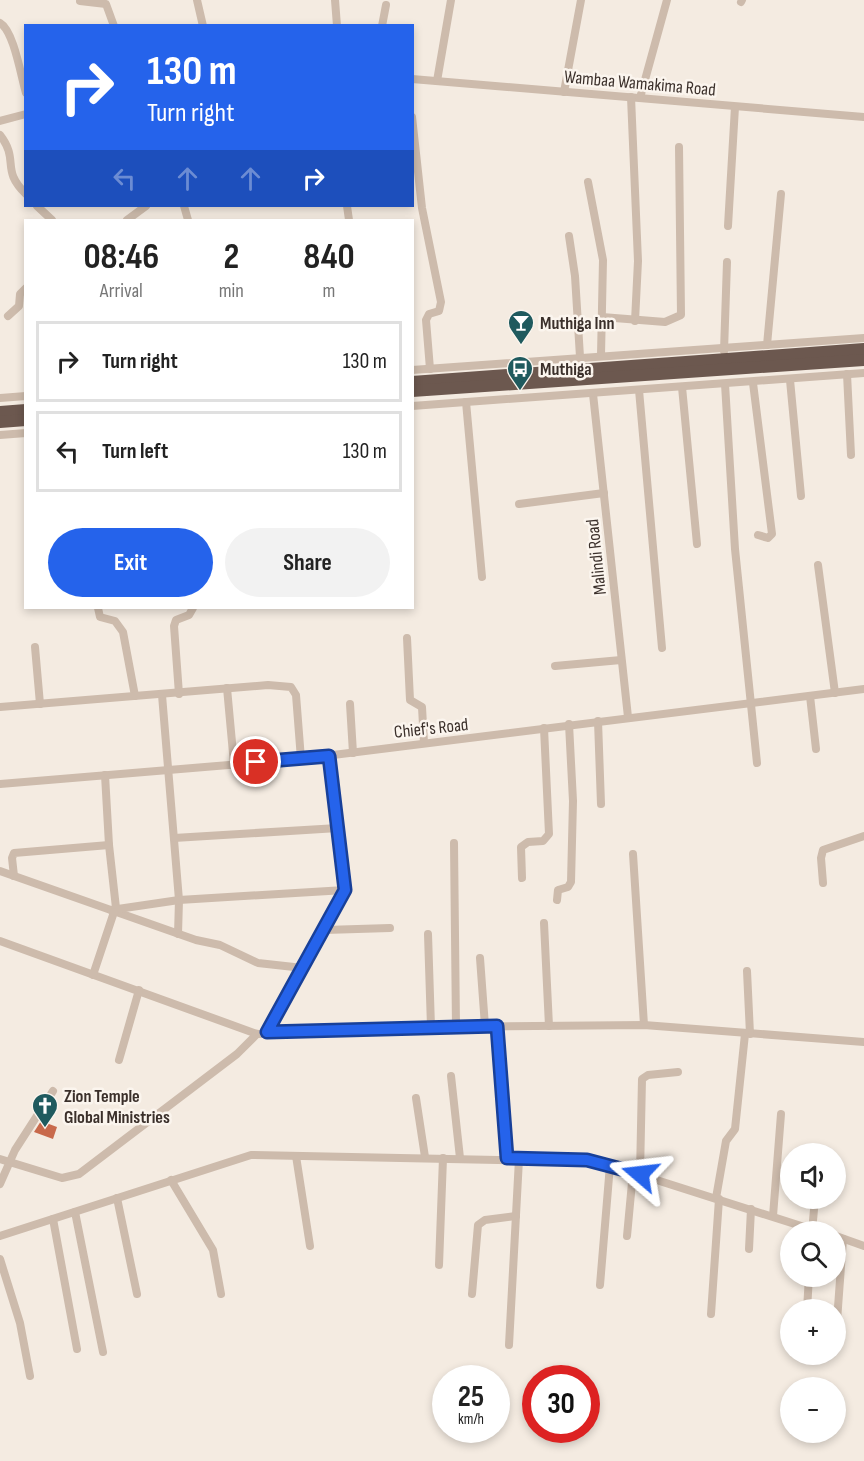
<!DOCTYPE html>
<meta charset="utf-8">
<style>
body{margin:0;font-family:"Sofia Sans Condensed",sans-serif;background:#f2f2f2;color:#222;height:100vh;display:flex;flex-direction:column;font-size:22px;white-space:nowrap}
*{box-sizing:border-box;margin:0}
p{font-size:20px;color:#767676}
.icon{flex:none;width:33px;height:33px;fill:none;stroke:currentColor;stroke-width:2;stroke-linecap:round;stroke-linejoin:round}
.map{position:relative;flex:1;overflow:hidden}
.side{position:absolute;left:24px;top:219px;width:390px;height:390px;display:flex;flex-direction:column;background:#fff;border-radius:0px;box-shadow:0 3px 9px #0003}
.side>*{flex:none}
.guide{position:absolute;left:24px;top:24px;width:390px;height:183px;border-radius:0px;box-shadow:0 3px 9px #0003;background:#2563eb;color:#fff;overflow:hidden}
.controls{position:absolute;left:780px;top:1143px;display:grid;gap:12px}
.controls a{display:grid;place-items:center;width:66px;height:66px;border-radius:50%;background:#fff;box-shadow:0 3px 9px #0003;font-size:30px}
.speed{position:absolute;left:432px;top:1365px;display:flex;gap:12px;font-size:30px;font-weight:700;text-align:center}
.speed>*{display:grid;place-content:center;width:78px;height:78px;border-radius:50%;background:#fff;box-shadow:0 3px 9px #0003;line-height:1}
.speed small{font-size:15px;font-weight:400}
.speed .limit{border:9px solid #d22;background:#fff;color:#111}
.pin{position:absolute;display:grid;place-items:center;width:51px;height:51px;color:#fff;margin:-26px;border:3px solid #fff;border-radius:50%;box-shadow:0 2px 6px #0007}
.me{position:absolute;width:66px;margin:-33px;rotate:287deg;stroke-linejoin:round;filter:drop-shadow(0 0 4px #0008)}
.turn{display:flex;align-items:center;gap:21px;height:126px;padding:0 24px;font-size:27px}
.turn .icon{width:78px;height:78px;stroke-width:2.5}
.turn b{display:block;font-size:42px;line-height:51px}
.lanes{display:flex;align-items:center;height:57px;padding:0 24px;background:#0003;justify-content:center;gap:30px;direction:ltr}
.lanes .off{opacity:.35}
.eta{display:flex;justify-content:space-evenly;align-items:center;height:102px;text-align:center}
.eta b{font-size:36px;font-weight:700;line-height:42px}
.action{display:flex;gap:12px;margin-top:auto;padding:12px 24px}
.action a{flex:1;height:69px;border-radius:36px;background:#2563eb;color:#fff;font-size:24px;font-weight:700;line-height:69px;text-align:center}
.action a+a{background:#f2f2f2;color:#222}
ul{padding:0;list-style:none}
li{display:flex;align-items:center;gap:18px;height:81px;margin:0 12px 9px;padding:0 12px;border:3px solid #e0e0e0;border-radius:0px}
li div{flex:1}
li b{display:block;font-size:22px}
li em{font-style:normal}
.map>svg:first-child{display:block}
.building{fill:#c8694b}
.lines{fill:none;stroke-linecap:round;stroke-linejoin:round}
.minor{stroke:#cdbbac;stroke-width:8}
.trunk{stroke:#6c584f;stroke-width:12}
.route-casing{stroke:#184099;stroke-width:15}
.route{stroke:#2563eb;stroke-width:10}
.labels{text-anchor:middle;stroke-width:5;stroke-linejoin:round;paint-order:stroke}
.street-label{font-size:18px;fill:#3b302b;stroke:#fbf5ee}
.poi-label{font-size:18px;font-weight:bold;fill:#3b302b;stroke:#fbf5ee;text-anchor:start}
</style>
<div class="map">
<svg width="864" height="1461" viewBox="0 0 864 1461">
<rect width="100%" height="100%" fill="#f4ebe1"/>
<path class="building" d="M41,1121L57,1127L53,1139L34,1132Z"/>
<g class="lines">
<g class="minor">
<path d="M197,0L203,26"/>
<path d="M335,0L337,26"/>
<path d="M80,1L106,4L114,26"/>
<path d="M741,2L742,0"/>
<path d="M0,23C14,31 21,77 26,93"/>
<path d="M382,26L386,5"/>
<path d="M412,79L864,117"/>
<path d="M437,81L451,0"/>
<path d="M564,92L581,0"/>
<path d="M631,97L638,261L635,321"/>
<path d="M640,98L667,0"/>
<path d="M412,117L422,208L441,302L439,311L429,314L426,320L430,369"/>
<path d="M0,121L26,114"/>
<path d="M0,135C20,161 0,169 26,194"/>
<path d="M588,182L603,260L601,355"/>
<path d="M37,206L52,220"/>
<path d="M184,206L188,220"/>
<path d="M347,206L349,220"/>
<path d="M127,220L146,206"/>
<path d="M728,226L735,107"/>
<path d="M569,236L575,276L580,357"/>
<path d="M8,316L19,306L20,294L26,288"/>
<path d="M602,317L665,322L681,315L679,147"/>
<path d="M767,345L781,194"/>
<path d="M724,351L727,262"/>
<path d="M412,370L864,338"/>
<path d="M847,374L851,455"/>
<path d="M790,380L801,496"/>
<path d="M753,383L772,534L768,538L758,535"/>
<path d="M725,384L735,549L757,763"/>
<path d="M682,387L697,544"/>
<path d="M639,390L662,648"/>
<path d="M593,394L628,717"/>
<path d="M0,398L26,396"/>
<path d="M466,402L482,577"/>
<path d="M412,406L864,373"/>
<path d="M0,435L26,433"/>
<path d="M519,504L604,493"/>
<path d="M818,565L835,693"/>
<path d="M98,608L100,617L115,621L123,632L135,696"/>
<path d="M407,638L410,700L422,707L424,743"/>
<path d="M35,647L40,704"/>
<path d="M555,666L621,660"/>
<path d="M227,688L234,764"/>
<path d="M179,694L174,626L176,620L189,615L193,608"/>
<path d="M162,695L179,900L178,934"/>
<path d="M810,696L816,749"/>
<path d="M350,704L353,753"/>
<path d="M0,707L268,685L291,687L296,695L301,759"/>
<path d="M598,721L601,804"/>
<path d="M105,775L109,845L116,908"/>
<path d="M0,784L301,759L864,689"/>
<path d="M174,838L338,828"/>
<path d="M454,843L456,1027"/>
<path d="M633,854L644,1025"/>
<path d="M0,871L196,940L220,945L258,963L303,968"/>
<path d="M14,876L12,858L14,853L109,845"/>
<path d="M522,878L521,847L528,842L543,841L549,834L544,728"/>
<path d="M823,883L821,858L823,850L864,836"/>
<path d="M557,900L558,890L568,887L571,882L573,801L569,724"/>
<path d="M111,910L179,900L345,890"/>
<path d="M544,923L549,1026"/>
<path d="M325,930L390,928"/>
<path d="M428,934L431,1027"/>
<path d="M0,941L257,1034L446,1027L644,1025L864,1042"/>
<path d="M480,958L485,1026"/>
<path d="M747,971L750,1034"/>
<path d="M93,975L114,912"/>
<path d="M497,1026L507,1158"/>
<path d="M267,1032L345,890L329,756"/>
<path d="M119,1060L139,990"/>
<path d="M451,1076L460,1158"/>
<path d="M416,1098L425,1157"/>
<path d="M296,1156L310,1246"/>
<path d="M0,1159L62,1178L79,1174L237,1054L257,1034"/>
<path d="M640,1174L642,1079L648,1075L678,1072"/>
<path d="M171,1180L213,1250L221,1294"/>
<path d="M0,1184L15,1150L53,1091"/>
<path d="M117,1198L137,1294"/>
<path d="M716,1198L726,1141L735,1129L745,1034"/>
<path d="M75,1212L103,1352"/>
<path d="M773,1216L781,1114"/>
<path d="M53,1219L77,1349"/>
<path d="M812,1232L815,1198"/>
<path d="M0,1236L251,1155L600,1162L820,1232"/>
<path d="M627,1236L633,1172"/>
<path d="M836,1236L864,1246"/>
<path d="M749,1249L751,1209"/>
<path d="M0,1259L20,1323L30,1376"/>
<path d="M439,1265L443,1158"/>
<path d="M600,1285L610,1165"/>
<path d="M472,1294L478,1225L485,1220L516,1216"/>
<path d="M807,1310L809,1276"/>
<path d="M711,1314L719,1199"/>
<path d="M837,1321L843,1239"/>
<path d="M509,1345L519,1159"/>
</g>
<g class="trunk">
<path d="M412,382L864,349"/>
<path d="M412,391L864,360"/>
<path d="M0,412L26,410"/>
<path d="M0,422L26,420"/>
</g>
</g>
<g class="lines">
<defs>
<path id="route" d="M256,762L329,756L345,890L267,1032L497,1026L507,1158L587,1160L640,1174"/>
</defs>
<use href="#route" class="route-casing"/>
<use href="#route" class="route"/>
</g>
<defs>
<symbol id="bar-pin" viewBox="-11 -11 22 30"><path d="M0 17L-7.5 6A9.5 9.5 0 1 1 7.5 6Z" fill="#1f5a5e" stroke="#fbf5ee"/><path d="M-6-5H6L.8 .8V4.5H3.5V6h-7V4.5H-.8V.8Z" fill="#fff"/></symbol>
<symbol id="bus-pin" viewBox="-11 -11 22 30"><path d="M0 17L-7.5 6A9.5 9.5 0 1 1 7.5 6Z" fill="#1f5a5e" stroke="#fbf5ee"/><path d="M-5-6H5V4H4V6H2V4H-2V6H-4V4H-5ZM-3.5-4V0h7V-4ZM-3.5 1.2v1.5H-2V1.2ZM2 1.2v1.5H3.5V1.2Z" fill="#fff"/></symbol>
<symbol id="church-pin" viewBox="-11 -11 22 30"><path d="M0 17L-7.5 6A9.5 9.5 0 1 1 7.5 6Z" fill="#1f5a5e" stroke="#fbf5ee"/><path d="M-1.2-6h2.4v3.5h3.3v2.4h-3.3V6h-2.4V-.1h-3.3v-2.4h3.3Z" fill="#fff"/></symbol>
</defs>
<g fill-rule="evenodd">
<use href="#bar-pin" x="506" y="308" width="30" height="40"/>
<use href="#bus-pin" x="505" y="354" width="30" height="40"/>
<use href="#church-pin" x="30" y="1091" width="30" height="40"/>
</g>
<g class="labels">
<g class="street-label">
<text transform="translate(640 83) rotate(5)" y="6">Wambaa Wamakima Road</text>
<text transform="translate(596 557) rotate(-96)" y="6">Malindi Road</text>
<text transform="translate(431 728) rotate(-6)" y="6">Chief's Road</text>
</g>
<g class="poi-label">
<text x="540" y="329">Muthiga Inn</text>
<text x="540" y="375">Muthiga</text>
<text x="64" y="1102">Zion Temple<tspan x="64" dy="21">Global Ministries</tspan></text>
</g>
</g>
</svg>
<div class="controls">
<a><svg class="icon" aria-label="sound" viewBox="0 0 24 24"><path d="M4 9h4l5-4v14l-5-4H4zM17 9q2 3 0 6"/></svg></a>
<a><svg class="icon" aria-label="search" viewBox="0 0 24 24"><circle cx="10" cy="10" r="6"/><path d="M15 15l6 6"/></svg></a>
<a>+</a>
<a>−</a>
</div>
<div class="speed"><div>25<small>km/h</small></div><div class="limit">30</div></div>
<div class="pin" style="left:256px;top:762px;background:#d93025"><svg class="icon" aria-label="arrive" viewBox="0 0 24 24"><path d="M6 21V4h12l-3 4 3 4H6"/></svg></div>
<svg class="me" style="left:640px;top:1174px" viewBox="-20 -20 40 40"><path d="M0-17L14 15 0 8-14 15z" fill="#2563eb" stroke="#fff" stroke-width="4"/></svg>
<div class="guide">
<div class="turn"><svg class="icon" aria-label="right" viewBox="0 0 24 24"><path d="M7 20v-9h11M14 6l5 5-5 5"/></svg><div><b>130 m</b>Turn right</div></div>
<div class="lanes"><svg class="icon off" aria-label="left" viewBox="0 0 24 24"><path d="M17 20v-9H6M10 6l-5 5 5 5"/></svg><svg class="icon off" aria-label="ahead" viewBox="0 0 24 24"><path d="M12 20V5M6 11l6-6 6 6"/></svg><svg class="icon off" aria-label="ahead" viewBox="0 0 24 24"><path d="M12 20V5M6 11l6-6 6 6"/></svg><svg class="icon" aria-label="right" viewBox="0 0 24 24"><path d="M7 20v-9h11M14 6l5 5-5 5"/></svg></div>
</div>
<section class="side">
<div class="eta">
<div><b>08:46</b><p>Arrival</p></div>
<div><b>2</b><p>min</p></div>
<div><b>840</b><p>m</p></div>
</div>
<ul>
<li><svg class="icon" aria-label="right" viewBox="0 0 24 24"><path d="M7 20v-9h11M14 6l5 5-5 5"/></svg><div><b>Turn right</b></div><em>130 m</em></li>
<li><svg class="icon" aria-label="left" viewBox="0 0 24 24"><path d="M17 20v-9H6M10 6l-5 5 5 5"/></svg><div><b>Turn left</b></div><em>130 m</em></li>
</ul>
<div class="action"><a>Exit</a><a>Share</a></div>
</section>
</div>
